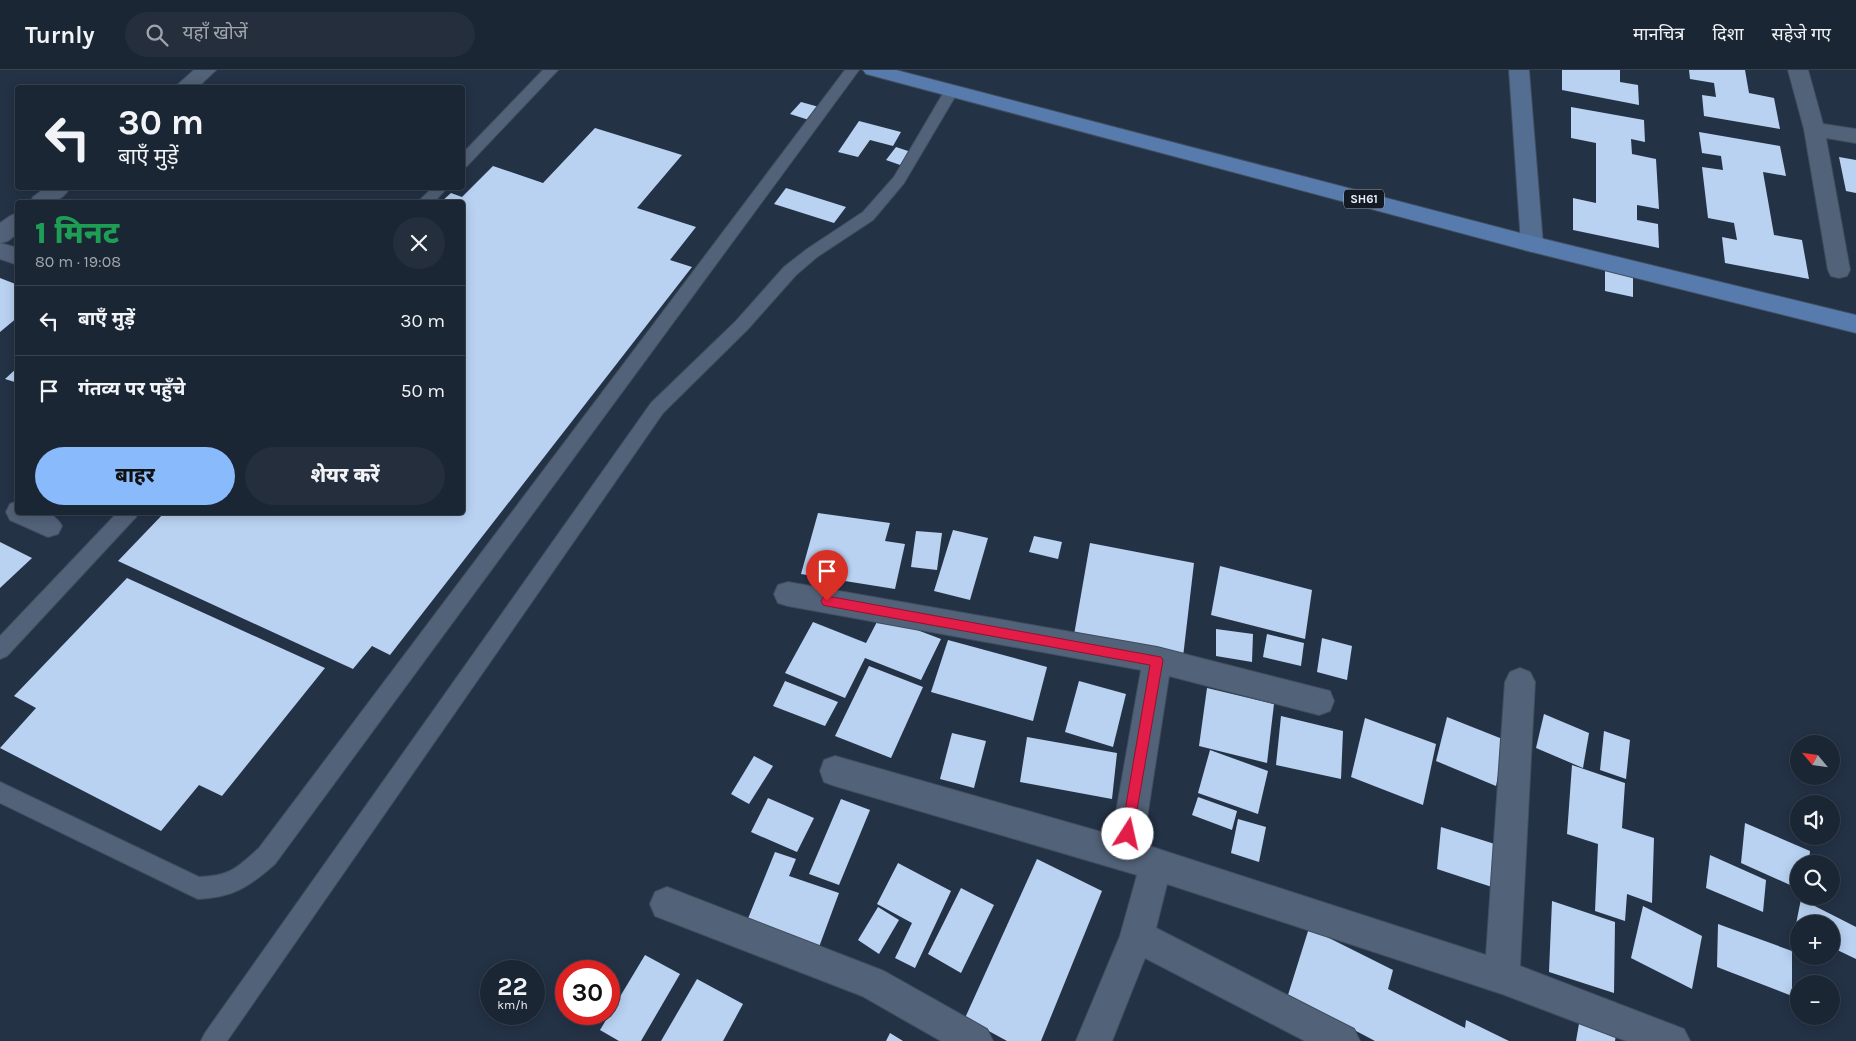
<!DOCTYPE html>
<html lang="hi">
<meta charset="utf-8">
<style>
body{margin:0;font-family:Karla,"Noto Sans Devanagari",sans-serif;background:#242e3c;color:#f1f3f6;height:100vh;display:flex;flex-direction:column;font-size:19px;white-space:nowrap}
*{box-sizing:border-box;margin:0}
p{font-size:16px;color:#a0a5ac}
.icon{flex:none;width:28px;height:28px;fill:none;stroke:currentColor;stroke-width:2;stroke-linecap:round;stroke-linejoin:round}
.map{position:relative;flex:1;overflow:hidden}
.panel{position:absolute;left:15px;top:130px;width:450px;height:315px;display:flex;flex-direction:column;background:#1b2634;border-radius:5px;box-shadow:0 2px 12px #0003,0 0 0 1px #39434f}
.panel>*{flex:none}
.banner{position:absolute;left:15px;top:15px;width:450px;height:105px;border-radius:5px;box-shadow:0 2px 12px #0003,0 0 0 1px #39434f;background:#1b2634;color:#f1f3f6;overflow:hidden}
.needle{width:32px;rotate:299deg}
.tools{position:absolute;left:1790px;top:665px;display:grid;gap:10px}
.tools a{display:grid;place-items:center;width:50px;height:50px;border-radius:50%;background:#1b2634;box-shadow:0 2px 12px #0003,0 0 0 1px #39434f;font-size:25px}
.speed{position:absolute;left:480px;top:890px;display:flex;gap:10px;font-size:25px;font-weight:700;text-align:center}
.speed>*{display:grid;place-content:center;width:65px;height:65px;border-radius:50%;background:#1b2634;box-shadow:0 2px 12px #0003,0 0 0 1px #39434f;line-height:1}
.speed small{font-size:12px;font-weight:400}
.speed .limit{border:8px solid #d22;background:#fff;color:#111}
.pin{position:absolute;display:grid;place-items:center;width:42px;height:42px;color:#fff;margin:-51px -21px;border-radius:50% 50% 50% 0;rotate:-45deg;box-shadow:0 0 5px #0007}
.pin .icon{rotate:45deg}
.me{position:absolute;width:55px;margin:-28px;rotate:10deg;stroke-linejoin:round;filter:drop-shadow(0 0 4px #0008)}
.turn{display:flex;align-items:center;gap:18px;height:105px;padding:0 20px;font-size:22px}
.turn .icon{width:65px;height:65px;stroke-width:2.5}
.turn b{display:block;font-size:35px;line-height:42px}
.round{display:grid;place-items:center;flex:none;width:52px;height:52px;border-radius:26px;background:#242e3c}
.overview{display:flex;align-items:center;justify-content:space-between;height:85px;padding:0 20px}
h1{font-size:30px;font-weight:800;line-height:38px;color:#1e9e55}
.button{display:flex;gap:10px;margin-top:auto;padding:10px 20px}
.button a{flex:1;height:58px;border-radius:30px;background:#88bafc;color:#111;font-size:20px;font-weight:800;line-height:58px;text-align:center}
.button a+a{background:#242e3c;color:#f1f3f6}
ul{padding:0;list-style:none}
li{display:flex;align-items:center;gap:15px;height:70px;padding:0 20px;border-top:1px solid #39434f}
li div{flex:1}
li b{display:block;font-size:19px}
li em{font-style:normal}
header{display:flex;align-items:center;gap:30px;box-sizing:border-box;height:70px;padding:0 25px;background:#1b2634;border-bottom:1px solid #39434f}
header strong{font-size:24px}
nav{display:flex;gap:28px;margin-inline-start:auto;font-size:18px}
.search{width:350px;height:45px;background:#242e3c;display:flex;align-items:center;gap:12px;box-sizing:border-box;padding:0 18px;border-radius:28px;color:#a0a5ac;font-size:19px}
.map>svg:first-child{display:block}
.building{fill:#b9d2f2}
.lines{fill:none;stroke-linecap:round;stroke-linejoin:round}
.lane-casing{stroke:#404d5e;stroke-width:2}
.street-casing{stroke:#404d5e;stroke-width:2}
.secondary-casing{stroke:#404d5e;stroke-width:2}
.primary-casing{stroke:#404d5e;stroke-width:2}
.lane{fill:#526278;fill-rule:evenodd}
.street{fill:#526278;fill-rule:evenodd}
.secondary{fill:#546e92;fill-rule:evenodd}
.primary{fill:#567bac;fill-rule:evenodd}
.route{fill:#e11d48;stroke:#92132f}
.labels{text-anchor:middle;stroke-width:5;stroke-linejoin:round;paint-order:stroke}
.shield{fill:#131a23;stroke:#a7b0bc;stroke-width:1}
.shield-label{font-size:12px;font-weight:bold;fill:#e6f0fd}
</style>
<header>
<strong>Turnly</strong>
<div class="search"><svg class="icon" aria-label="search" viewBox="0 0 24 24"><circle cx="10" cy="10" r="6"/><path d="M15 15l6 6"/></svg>यहाँ खोजें</div>
<nav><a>मानचित्र</a><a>दिशा</a><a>सहेजे गए</a></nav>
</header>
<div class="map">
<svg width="1856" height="971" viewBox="0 0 1856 971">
<rect width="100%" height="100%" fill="#243246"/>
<g class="building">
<path d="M1562,0H1620V12L1638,15L1639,35L1562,20Z"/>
<path d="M1689,0H1745L1749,23L1774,28L1780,59L1704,46L1702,25L1716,27L1714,13L1690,9Z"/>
<path d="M801,32L819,37L809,50L790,44Z"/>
<path d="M1571,37L1644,50L1645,72L1631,69L1632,84L1656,89L1659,139L1637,135V150L1658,154L1659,178L1573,160V128L1596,133V73L1571,68Z"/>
<path d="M859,51L901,62L893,76L870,70L858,87L838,82Z"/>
<path d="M595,58L682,85L637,138L696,157L670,190L692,197L390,585L372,576L353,599L118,491L165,442H462V132H441L451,123L462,127L493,96L543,113Z"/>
<path d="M1699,62L1780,76L1786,106L1763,102L1774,165L1802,170L1809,209L1725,193L1722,167L1737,170L1734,153L1708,148L1702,97L1723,100L1721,86L1702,83Z"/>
<path d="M896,77L914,83L903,96L886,90Z"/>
<path d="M1839,87L1856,90V123L1846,121Z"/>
<path d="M786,118L846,137L834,153L774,134Z"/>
<path d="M1605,198L1633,204V227L1605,221Z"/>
<path d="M0,208L18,215V247L0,262Z"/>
<path d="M18,297V313L5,309Z"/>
<path d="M818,443L890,453L885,471L905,474L895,519L801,504Z"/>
<path d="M953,460L988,468L970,530L934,521Z"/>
<path d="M916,461L942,463L937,500L911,497Z"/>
<path d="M1034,466L1062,472L1058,489L1029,482Z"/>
<path d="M0,472L32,488L0,518Z"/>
<path d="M1090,473L1194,493L1183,587L1074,565Z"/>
<path d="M1220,496L1312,520L1305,569L1211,545Z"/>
<path d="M127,508L325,598L222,726L199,715L161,761L0,678L36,638L14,626Z"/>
<path d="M880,546L941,569L921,610L865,588L845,628L785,603L813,552L866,573Z"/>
<path d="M1216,559L1253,564L1252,592L1216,586Z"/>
<path d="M1267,564L1304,573L1301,596L1263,587Z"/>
<path d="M1322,568L1352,576L1347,610L1317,602Z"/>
<path d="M948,570L1047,597L1033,651L931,622Z"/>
<path d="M869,596L923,617L891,688L835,666Z"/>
<path d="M785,611L838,632L825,656L773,636Z"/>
<path d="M1079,611L1126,624L1113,677L1065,662Z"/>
<path d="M1207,618L1274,634L1267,693L1199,676Z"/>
<path d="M1544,644L1589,663L1583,698L1536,678Z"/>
<path d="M1281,646L1343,661L1341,709L1276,695Z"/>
<path d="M1447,647L1505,670L1496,716L1436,691Z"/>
<path d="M1365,648L1436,674L1423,735L1351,707Z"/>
<path d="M1604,661L1630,670L1626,709L1600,700Z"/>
<path d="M952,663L986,671L974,718L940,709Z"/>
<path d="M1027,667L1117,683L1112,729L1020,712Z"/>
<path d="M1210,680L1268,701L1258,744L1198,723Z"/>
<path d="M754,686L773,696L749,734L731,724Z"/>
<path d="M1572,695L1625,713L1622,758L1654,768L1652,833L1627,824L1625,851L1595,841L1598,774L1567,764Z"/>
<path d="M1198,727L1237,741L1232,760L1192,745Z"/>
<path d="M768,728L814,748L797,782L751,762Z"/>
<path d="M841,729L870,740L839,815L809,804Z"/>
<path d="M1238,749L1266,757L1259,792L1231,783Z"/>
<path d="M1745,753L1810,781L1809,794H1799V819L1741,793Z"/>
<path d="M1441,757L1501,776L1498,819L1437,799Z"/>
<path d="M775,782L796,789L789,806L839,823L819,877L747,851Z"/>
<path d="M1710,785L1766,810L1763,842L1706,818Z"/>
<path d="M1037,789L1102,821L1041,971H1007L965,948Z"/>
<path d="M898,793L951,821L915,898L895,888L912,853L877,834Z"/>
<path d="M961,818L994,835L961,903L928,884Z"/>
<path d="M1801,829L1856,857V889L1831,877V854H1799V860L1795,859Z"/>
<path d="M1552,831L1615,852L1614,923L1549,902Z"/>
<path d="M1643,836L1702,866L1692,919L1631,888Z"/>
<path d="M878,837L899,850L879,884L858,870Z"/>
<path d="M1718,854L1792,881V926L1717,897Z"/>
<path d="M1309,858L1393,900L1388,919L1465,958L1466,950L1509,971H1375L1288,925Z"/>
<path d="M645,885L680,904L641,971H619L600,960Z"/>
<path d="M697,909L743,934L723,971H661Z"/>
<path d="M1580,948L1616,965L1615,971H1576Z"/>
<path d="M890,963L903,971H886Z"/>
</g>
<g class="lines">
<defs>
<g id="lane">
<path d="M543,0H558L467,96L462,98V84Z"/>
<path d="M845,0H859L275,794C250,816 233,828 198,829L0,733V712L199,807C230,806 237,798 259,778Z"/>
<path d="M952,16L957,17L959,20L904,113L873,150L817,187L796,205L748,259L663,343L227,971H201L205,963L651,333L736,251L784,197L807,179L863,142L894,107L945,20L947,17Z"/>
<path d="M432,118H447L434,132H418Z"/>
<path d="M118,442H139L136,447L7,586L0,589V566Z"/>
</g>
<g id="street">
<path d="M194,0H216L197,18H174Z"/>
<path d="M1788,0H1808L1823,54L1856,59V73L1826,68L1850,200L1847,206L1839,208L1831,206L1828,200L1804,59Z"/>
<path d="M45,118H70C59,135 48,132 30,132L33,127Z"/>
<path d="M18,143V163L8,171L0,173V153L10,146Z"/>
<path d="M0,173L18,178V195L0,189Z"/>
<path d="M18,431V442C34,442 53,439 62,456L58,464L48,467L10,450L6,442L10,434Z"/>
<path d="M788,512L1157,577L1330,621L1334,631L1330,641L1319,645L1169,606L1143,774L1486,885L1505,612L1510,602L1520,598L1530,602L1535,612L1520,896L1684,959L1690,971H1626L1502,924L1167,814L1156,858L1354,959L1360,971H1305L1145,888L1112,971H1076L1120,866L1137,805L835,716L824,712L820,701L824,690L835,686L1112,765L1141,600L788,536L778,533L774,524L778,515Z"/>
<path d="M667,817L884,901L987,959L993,971H941L862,926L655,846L650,834L655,822Z"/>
</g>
<path id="secondary" d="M1509,0H1529L1543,174L1540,180L1532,182L1524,180L1521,174Z"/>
<path id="primary" d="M863,0H896L1532,166L1856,245V263L1532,182L866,4Z"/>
</defs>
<use href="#lane" class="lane-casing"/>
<use href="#street" class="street-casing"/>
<use href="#secondary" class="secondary-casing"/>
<use href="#primary" class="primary-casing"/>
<use href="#lane" class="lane"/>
<use href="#street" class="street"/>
<use href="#secondary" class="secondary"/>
<use href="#primary" class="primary"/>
</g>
<path class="route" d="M827,526L1161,587L1163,590L1132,769L1128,771L1123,769L1121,764L1150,595L827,536L823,535L821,531L823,527Z"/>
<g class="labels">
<rect class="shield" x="1344" y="119.5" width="40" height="19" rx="4"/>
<g class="shield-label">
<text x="1364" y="133">SH61</text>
</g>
</g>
</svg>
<div class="tools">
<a><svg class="needle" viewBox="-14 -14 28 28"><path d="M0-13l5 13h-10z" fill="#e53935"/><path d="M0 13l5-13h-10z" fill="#a0a5ac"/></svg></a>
<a><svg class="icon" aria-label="sound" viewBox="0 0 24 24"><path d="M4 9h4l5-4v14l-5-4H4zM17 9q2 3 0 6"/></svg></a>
<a><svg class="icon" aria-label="search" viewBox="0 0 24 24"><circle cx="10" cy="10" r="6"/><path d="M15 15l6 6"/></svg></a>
<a>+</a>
<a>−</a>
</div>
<div class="speed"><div>22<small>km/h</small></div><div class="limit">30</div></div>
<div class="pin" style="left:827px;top:531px;background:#d93025"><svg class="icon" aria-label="arrive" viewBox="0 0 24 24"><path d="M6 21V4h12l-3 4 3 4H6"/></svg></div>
<svg class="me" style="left:1128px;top:764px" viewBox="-20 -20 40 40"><circle r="19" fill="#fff"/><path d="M0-13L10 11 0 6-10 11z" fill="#e11d48"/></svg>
<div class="banner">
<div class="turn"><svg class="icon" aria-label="left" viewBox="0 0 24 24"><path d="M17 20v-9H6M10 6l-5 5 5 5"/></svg><div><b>30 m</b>बाएँ मुड़ें</div></div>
</div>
<section class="panel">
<div class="overview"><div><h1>1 मिनट</h1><p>80 m · 19:08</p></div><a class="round"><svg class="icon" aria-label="close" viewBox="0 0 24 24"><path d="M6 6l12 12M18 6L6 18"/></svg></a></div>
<ul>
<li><svg class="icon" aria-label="left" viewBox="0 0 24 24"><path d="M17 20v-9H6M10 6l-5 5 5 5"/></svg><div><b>बाएँ मुड़ें</b></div><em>30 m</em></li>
<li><svg class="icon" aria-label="arrive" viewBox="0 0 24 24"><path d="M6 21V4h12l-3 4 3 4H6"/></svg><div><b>गंतव्य पर पहुँचे</b></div><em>50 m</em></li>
</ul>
<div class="button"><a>बाहर</a><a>शेयर करें</a></div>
</section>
</div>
